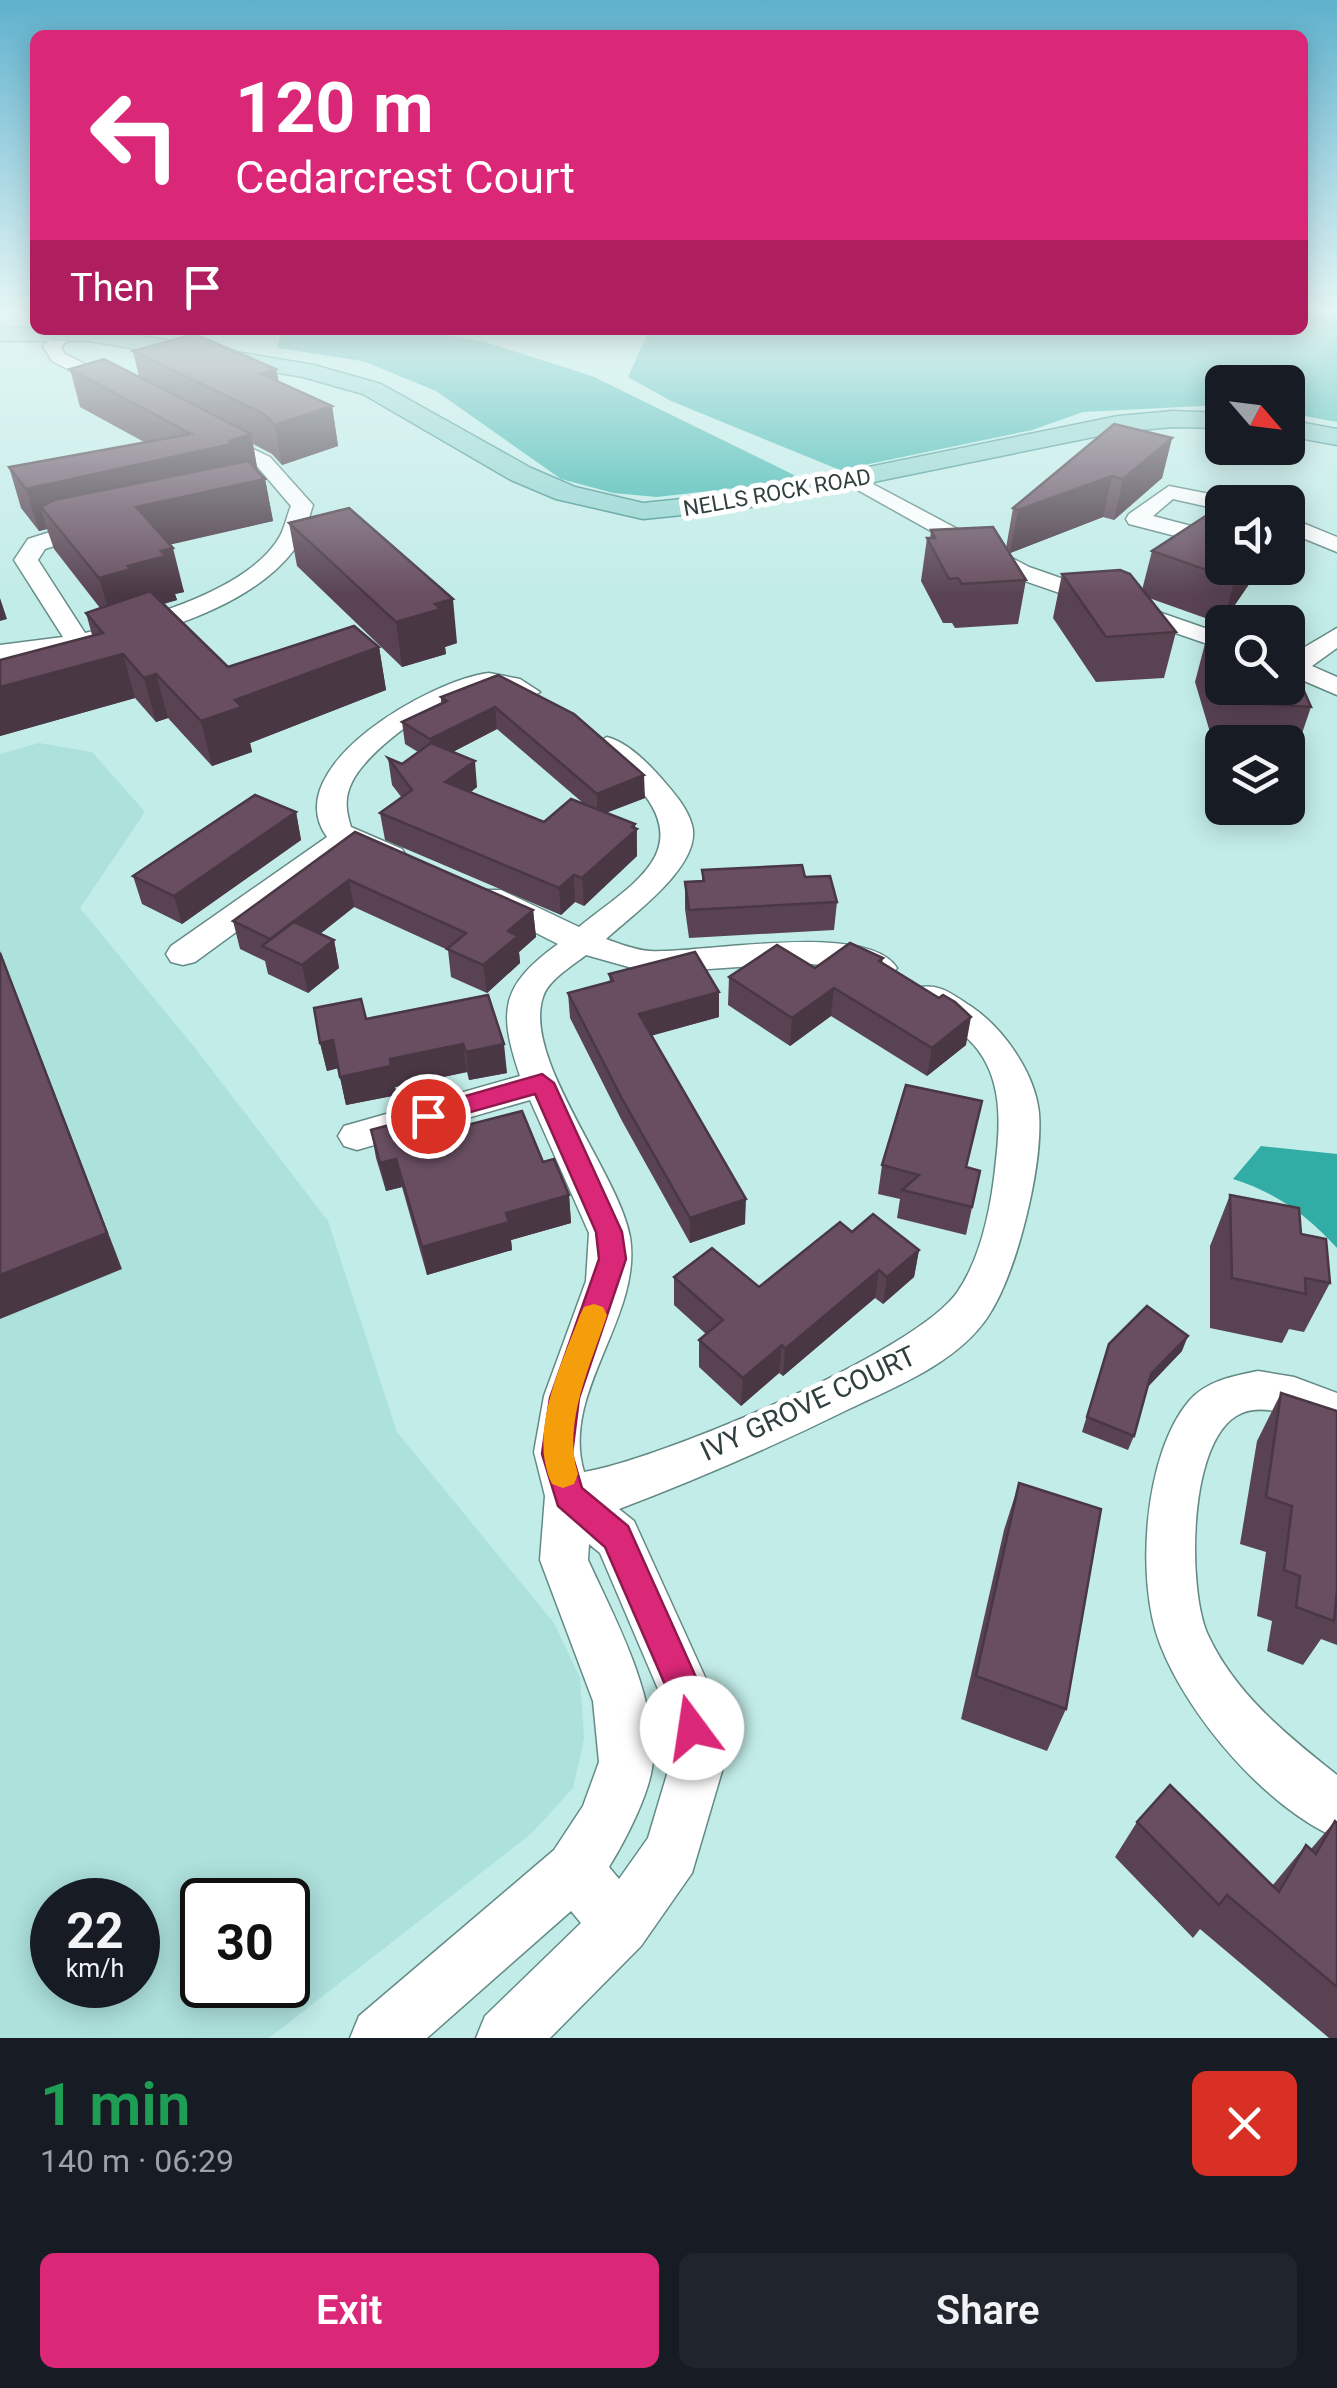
<!DOCTYPE html>
<meta charset="utf-8">
<style>
body{margin:0;font-family:Roboto,sans-serif;background:#20242c;color:#f1f3f6;height:100vh;display:flex;flex-direction:column;font-size:38px;white-space:nowrap}
*{box-sizing:border-box;margin:0}
p{font-size:32px;color:#9ea1a6}
.icon{flex:none;width:55px;height:55px;fill:none;stroke:currentColor;stroke-width:2;stroke-linecap:round;stroke-linejoin:round}
.map{position:relative;height:2038px;overflow:hidden}
.details{display:flex;flex-direction:column;background:#171b24;flex:1}
.details>*{flex:none}
.top-card{position:absolute;left:30px;top:30px;width:1278px;height:305px;border-radius:15px;box-shadow:0 5px 25px #0003;background:#db2777;color:#fff;overflow:hidden}
.needle{width:65px;rotate:118deg}
.tools{position:absolute;left:1205px;top:365px;display:grid;gap:20px}
.tools a{display:grid;place-items:center;width:100px;height:100px;border-radius:15px;background:#171b24;box-shadow:0 5px 25px #0003;font-size:50px}
.speed{position:absolute;left:30px;top:1878px;display:flex;gap:20px;font-size:50px;font-weight:700;text-align:center}
.speed>*{display:grid;place-content:center;width:130px;height:130px;border-radius:50%;background:#171b24;box-shadow:0 5px 25px #0003;line-height:1}
.speed small{font-size:25px;font-weight:400}
.speed .limit{border:5px solid #111;border-radius:15px;background:#fff;color:#111}
.pin{position:absolute;display:grid;place-items:center;width:85px;height:85px;color:#fff;margin:-42px;border:5px solid #fff;border-radius:50%;box-shadow:0 2px 10px #0007}
.me{position:absolute;width:110px;margin:-55px;rotate:346deg;stroke-linejoin:round;filter:drop-shadow(0 0 8px #0008)}
.turn{display:flex;align-items:center;gap:35px;height:210px;padding:0 40px;font-size:45px}
.turn .icon{width:130px;height:130px;stroke-width:2.5}
.turn b{display:block;font-size:70px;line-height:85px}
.then{display:flex;align-items:center;height:95px;padding:0 40px;background:#0003;gap:20px;font-size:38px}
.round{display:grid;place-items:center;flex:none;width:105px;height:105px;border-radius:15px;background:#20242c}
.headline{display:flex;align-items:center;justify-content:space-between;height:170px;padding:0 40px}
h1{font-size:60px;font-weight:600;line-height:75px;color:#1e9e55}
.button{display:flex;gap:20px;margin-top:auto;padding:20px 40px}
.button a{flex:1;height:115px;border-radius:15px;background:#db2777;color:#fff;font-size:40px;font-weight:600;line-height:115px;text-align:center}
.button a+a{background:#20242c;color:#f1f3f6}
.map>svg:first-child{display:block}
.built{fill:#ade1dc;fill-rule:evenodd}
.forest{fill:#3cb4ad}
.water{fill:#32ada5}
.lines{fill:none;stroke-linecap:round;stroke-linejoin:round}
.minor-casing{stroke:#638a86;stroke-width:3}
.major-casing{stroke:#408e89;stroke-width:3}
.minor{fill:#fff;fill-rule:evenodd}
.major{fill:#92d4d0;fill-rule:evenodd}
.wall{fill:#594353;fill-rule:evenodd}
.shaded-wall{fill:#493743}
.building{fill:#684e60;stroke:#493743;stroke-width:2.5}
.route{fill:#db2777;stroke:#8e194d;stroke-width:2.5}
.slow{fill:#f59e0b}
.labels{text-anchor:middle;stroke-width:10;stroke-linejoin:round;paint-order:stroke}
.far-street-label{font-size:22px;fill:#30403f;stroke:#fff}
.street-label{font-size:28px;fill:#30403f;stroke:#fff}
</style>
<div class="map">
<svg width="1337" height="2038" viewBox="0 0 1337 2038">
<rect width="100%" height="100%" fill="#c2ece8"/>
<path class="built" d="M39,743L92,752L145,812L80,908L195,1048L328,1221L397,1432L554,1623L580,1678L584,1739L573,1788L532,1833L269,2038H0V754ZM52,1900H138V1985H52ZM202,1900H288V1985H202Z"/>
<g class="forest">
<path d="M1303,310H1337V422L1288,413V382H1222V405L1083,412L1032,430L840,470L671,401L628,377L646,337L645,330H1302Z"/>
<path d="M282,330H417L485,342L592,376L794,475L789,482L657,497L613,493L561,479L436,391L363,361L277,348Z"/>
</g>
<path class="water" d="M1261,1146L1337,1154V1248C1307,1215 1275,1192 1233,1179Z"/>
<g class="lines">
<defs>
<g id="minor">
<path d="M59,330L75,333L61,347L65,354L127,385V393H113L52,361L43,346Z"/>
<path d="M215,431L270,457L313,505C309,517 306,531 300,541C249,623 89,652 0,661V645L63,637L14,560L28,539L95,518L106,525L103,530L45,549L38,560L85,633C143,619 249,591 280,536C285,527 287,515 291,506L256,465L208,441L205,437Z"/>
<path d="M854,474L1029,567L1222,634V649L1013,577L847,484L843,480Z"/>
<path d="M1169,486L1230,498L1233,502H1222V510L1173,499L1153,516L1222,534V548L1129,524L1126,519L1129,514Z"/>
<path d="M1288,517L1337,537V552L1288,532Z"/>
<path d="M1337,628V648L1312,666L1337,677V695L1288,674V657Z"/>
<path d="M489,673L520,679L540,692L527,700C514,697 504,688 490,689C451,689 369,747 352,782C344,798 346,811 351,827L402,849L406,856L402,863L391,865L347,851L195,962L183,965L171,962L166,954L171,946L327,837C276,767 433,679 489,673Z"/>
<path d="M607,737C627,742 649,764 662,779C674,793 687,807 692,825C703,865 632,915 606,939C620,944 635,950 650,951C701,954 867,920 897,968L892,976L880,979L848,967L797,963L650,973L586,955C572,966 548,980 543,997C522,1059 619,1173 630,1237C643,1317 560,1392 584,1472C658,1460 918,1352 958,1291C982,1256 992,1202 996,1160C1001,1118 1002,1071 968,1039C954,1025 934,1015 918,1004L913,996L918,988C940,982 954,996 972,1007C1004,1029 1035,1073 1039,1113C1043,1166 1017,1274 987,1318C956,1363 897,1386 849,1409C774,1446 698,1479 619,1509L634,1521L705,1677L713,1695L725,1761L692,1873L641,1946L550,2038H476L485,2016L581,1923L571,1911L427,2038H350L359,2016L554,1850L583,1806L599,1762L593,1701L540,1560L545,1496L534,1452L544,1396L586,1281L589,1233L530,1100L357,1150L344,1146L338,1136L344,1126L520,1076C498,1011 500,986 558,944L479,904L474,897L479,890H501L579,927C627,887 696,854 639,788C625,773 605,762 593,745ZM589,1544L600,1553L661,1696L671,1761L648,1838L619,1879L609,1867C625,1841 652,1790 653,1759C654,1690 616,1621 588,1560Z"/>
<path d="M1258,1371L1294,1377L1337,1393V1434C1309,1424 1272,1401 1242,1413C1187,1435 1187,1590 1208,1635C1235,1694 1288,1736 1337,1775V1838C1266,1808 1187,1715 1160,1644C1135,1580 1144,1454 1189,1401C1206,1381 1233,1376 1258,1371Z"/>
</g>
<g id="major">
<path d="M0,327L106,330L314,365L381,384L531,468L575,487L643,503L741,493L1118,416L1173,411L1222,413V428L1173,427L1118,432L741,509L643,519L556,499L511,480L363,394L303,377L89,341H0Z"/>
<path d="M1288,420L1337,429V445L1288,436Z"/>
</g>
</defs>
<use href="#minor" class="minor-casing"/>
<use href="#major" class="major-casing"/>
<use href="#minor" class="minor"/>
<use href="#major" class="major"/>
</g>
<g class="wall">
<path d="M133,351L276,369L279,382L332,406L338,446L282,465L272,454L253,444L258,472L265,479L273,521L169,544L184,592L175,594L177,600L164,604L228,667L379,647L386,690L250,743L252,752L212,766L168,718L156,722L135,698L0,736V660L92,635L86,613L100,608L54,549L47,529L39,531L21,508L9,467L144,442L80,407L70,369L139,377Z"/>
<path d="M1172,438L1162,478L1114,520L1103,517L1010,553L1009,552L1026,580L1018,624L955,628L952,623H943L921,581L927,538H930L931,530L1006,548L1013,508Z"/>
<path d="M289,523L457,643L445,647L446,654L402,667L297,566Z"/>
<path d="M1152,551L1260,568L1222,624L1149,598L1176,632L1164,678L1096,682L1053,618L1062,574L1142,590Z"/>
<path d="M1207,636L1222,637V688H1288L1311,707L1295,754L1288,753V742H1222V750L1215,749L1195,682Z"/>
<path d="M498,675L645,798L606,813L637,829V856L584,906L575,902L561,915L385,840L380,813L402,798L392,785L388,758L402,764L418,752L405,744L402,722L441,704V697ZM497,729L583,803L544,822L471,792L477,787L453,752Z"/>
<path d="M296,812L301,840L182,924L142,904L133,876Z"/>
<path d="M355,832L533,910L536,937L519,952L520,963L487,993L451,977L448,950L354,907L320,934L334,940L339,968L308,993L268,974L265,961L240,949L233,921Z"/>
<path d="M702,870L805,877L837,902L834,930L689,938L685,909V882L702,881Z"/>
<path d="M883,958L882,964L966,1045L927,1076L831,1016L790,1046L728,1005L729,977L815,968Z"/>
<path d="M609,974L719,1017L652,1035L745,1224L690,1243L622,1121L570,1018L568,993L610,982Z"/>
<path d="M488,995L507,1073L469,1080L467,1072L395,1087L397,1095L346,1105L338,1068L327,1071L320,1043L366,1019Z"/>
<path d="M371,1130H448L543,1162L569,1195L571,1223L511,1240L512,1250L427,1275L402,1187L386,1191L376,1158Z"/>
<path d="M882,1165L967,1167L980,1171L966,1235L897,1218L900,1199L878,1194Z"/>
<path d="M1230,1195L1301,1234L1330,1283L1304,1332L1289,1329L1282,1343L1210,1328V1246Z"/>
<path d="M852,1232L919,1250L914,1277L883,1304L875,1298L783,1376L779,1373L741,1406L699,1367V1340L706,1334L674,1305V1277L759,1287Z"/>
<path d="M1182,1351L1148,1387L1134,1436L1128,1450L1082,1432L1104,1359Z"/>
<path d="M1281,1393L1337,1411V1645L1321,1639L1303,1665L1267,1651L1272,1621L1257,1616L1266,1552L1240,1544L1257,1441Z"/>
<path d="M1019,1483L1066,1709L1047,1751L961,1719L1004,1530Z"/>
<path d="M1335,1821L1337,1823V2038H1329L1200,1929L1193,1938L1115,1857L1137,1822L1272,1886L1306,1845L1311,1849Z"/>
</g>
<g class="shaded-wall">
<path d="M276,369L283,407L261,374Z"/>
<path d="M332,406L338,446L282,465L275,425Z"/>
<path d="M251,434L258,474L265,479L273,521L147,550L41,507L47,529L39,531L26,489L229,441Z"/>
<path d="M1172,438L1162,478L1114,520L1123,479Z"/>
<path d="M1112,476L1103,517L1010,553L1018,510Z"/>
<path d="M173,548L184,592L175,594L177,600L142,609L112,622L99,578L161,551Z"/>
<path d="M1243,568H1260L1223,622L1235,580Z"/>
<path d="M0,598L7,619L0,621Z"/>
<path d="M453,599L457,643L445,647L446,654L402,667L396,622L435,604Z"/>
<path d="M379,647L386,690L250,743L252,752L212,766L201,721L235,700Z"/>
<path d="M123,654L135,698L0,736V687Z"/>
<path d="M156,674L168,718L156,722L144,678Z"/>
<path d="M495,707L497,729L433,762L430,739Z"/>
<path d="M475,761L477,787L448,808L445,782Z"/>
<path d="M644,775L645,798L597,816V794Z"/>
<path d="M296,812L301,840L182,924L174,896Z"/>
<path d="M635,824L637,856L584,906L582,878Z"/>
<path d="M574,875L575,902L561,915L559,888Z"/>
<path d="M349,880L354,907L288,959L270,939Z"/>
<path d="M533,910L536,937L519,952L520,963L487,993L483,965L508,931Z"/>
<path d="M334,940L339,968L308,993L302,965Z"/>
<path d="M0,951L122,1269L0,1319Z"/>
<path d="M834,988L831,1016L790,1046L792,1018Z"/>
<path d="M719,992V1017L640,1039L639,1014Z"/>
<path d="M971,1017L966,1045L927,1076L932,1048Z"/>
<path d="M333,1040L339,1068L327,1071L320,1043Z"/>
<path d="M463,1044L467,1072L395,1087L397,1095L346,1105L340,1077L390,1059Z"/>
<path d="M504,1044L507,1073L469,1080L466,1052Z"/>
<path d="M396,1159L402,1187L386,1191L380,1163Z"/>
<path d="M569,1195L571,1223L511,1240L512,1250L427,1275L422,1247L506,1213Z"/>
<path d="M746,1199L745,1224L690,1243V1218Z"/>
<path d="M919,1250L914,1277L883,1304L887,1277Z"/>
<path d="M879,1270L875,1298L783,1376L785,1349Z"/>
<path d="M1188,1336L1182,1351L1145,1389L1151,1374Z"/>
<path d="M782,1345L779,1373L741,1406L743,1378Z"/>
</g>
<g class="building">
<path d="M194,334L276,369L261,374L332,406L275,425L264,414L133,351Z"/>
<path d="M104,359L251,434L229,441L232,444L26,489L9,467L191,434L70,369Z"/>
<path d="M1114,424L1172,438L1123,479L1112,476L1018,510L1013,508Z"/>
<path d="M248,461L265,479L136,507L173,548L161,551L166,556L128,566L131,569L99,578L41,507L54,500Z"/>
<path d="M1221,506L1222,507V568H1243L1235,580L1152,551Z"/>
<path d="M349,508L453,599L435,604L441,609L396,622L289,523Z"/>
<path d="M993,527L1026,580L962,584L958,578L949,579L927,538H935L931,530Z"/>
<path d="M1120,570L1130,574L1176,632L1106,637L1062,574Z"/>
<path d="M150,591L228,667L354,626L379,647L235,700L242,707L201,721L156,674L144,678L123,654L0,687V660L103,633L86,613Z"/>
<path d="M1207,636L1222,637V683Z"/>
<path d="M1288,655L1311,707L1229,702L1224,688H1288Z"/>
<path d="M498,675L574,714L644,775L597,794L495,707L430,739L402,722L447,701L441,697Z"/>
<path d="M431,743L475,761L445,782L544,822L571,799L635,824L632,827L637,829L582,878L574,875L559,888L380,813L412,790L388,758L402,764Z"/>
<path d="M255,795L296,812L174,896L133,876Z"/>
<path d="M355,832L533,910L508,931L518,936L483,965L447,949L466,933L349,880L270,939L233,921Z"/>
<path d="M802,865L805,877L830,876L837,902L689,910L685,882L704,881L702,870Z"/>
<path d="M294,922L334,940L302,965L262,946Z"/>
<path d="M850,943L883,958L879,961L939,998L943,995L955,1002L971,1017L932,1048L834,988L792,1018L729,977L777,945L815,968Z"/>
<path d="M695,952L719,992L639,1014L746,1199L690,1218L621,1097L568,993L613,981L609,974Z"/>
<path d="M0,953L107,1233L0,1275Z"/>
<path d="M488,995L504,1044L466,1052L463,1044L390,1059L391,1066L340,1077L333,1040L320,1043L314,1008L361,999L366,1019Z"/>
<path d="M906,1085L982,1101L966,1167L980,1171L972,1207L902,1190L919,1175L882,1165Z"/>
<path d="M442,1111L448,1130L522,1111L543,1162L554,1159L569,1195L506,1213L509,1222L422,1247L396,1159L380,1163L371,1130Z"/>
<path d="M1230,1195L1299,1208L1301,1234L1326,1239L1330,1283L1305,1278L1306,1294L1232,1278Z"/>
<path d="M873,1214L919,1250L887,1277L879,1270L785,1349L782,1345L743,1378L699,1340L723,1320L674,1277L712,1248L759,1287L840,1222L852,1232Z"/>
<path d="M1147,1306L1188,1336L1151,1374L1134,1436L1087,1417L1109,1344Z"/>
<path d="M1281,1393L1337,1411V1590L1334,1621L1296,1607L1300,1576L1284,1570L1292,1506L1266,1497Z"/>
<path d="M1019,1483L1101,1509L1066,1709L976,1676Z"/>
<path d="M1170,1785L1279,1892L1306,1845L1316,1854L1335,1821L1337,1823V1987L1227,1895L1219,1905L1137,1822Z"/>
</g>
<linearGradient id="sky" x2="0" y2="1"><stop stop-color="#5fb1cd"/><stop offset="0.52" stop-color="#e4f6f5"/><stop offset="1" stop-color="#e4f6f5" stop-opacity="0"/></linearGradient>
<rect width="1337" height="595" fill="url(#sky)"/>
<path class="route" d="M542,1074L554,1083L622,1232L626,1259L579,1398L572,1454L582,1488L628,1526L704,1695L710,1728L705,1740L692,1746L680,1740L670,1696L605,1547L558,1506L542,1454L550,1398L599,1259L596,1232L535,1094L428,1124L416,1116L420,1109Z"/>
<path class="slow" d="M594,1304L603,1307L607,1315C591,1365 562,1422 578,1474L574,1484L563,1488L552,1484C528,1431 561,1366 580,1315L584,1307Z"/>
<g class="labels">
<g class="far-street-label">
<text transform="translate(777 492) rotate(-10)" y="8">NELLS ROCK ROAD</text>
</g>
<g class="street-label">
<text transform="translate(808 1403) rotate(-25)" y="10">IVY GROVE COURT</text>
</g>
</g>
</svg>
<div class="tools">
<a><svg class="needle" viewBox="-14 -14 28 28"><path d="M0-13l5 13h-10z" fill="#e53935"/><path d="M0 13l5-13h-10z" fill="#9ea1a6"/></svg></a>
<a><svg class="icon" aria-label="sound" viewBox="0 0 24 24"><path d="M4 9h4l5-4v14l-5-4H4zM17 9q2 3 0 6"/></svg></a>
<a><svg class="icon" aria-label="search" viewBox="0 0 24 24"><circle cx="10" cy="10" r="6"/><path d="M15 15l6 6"/></svg></a>
<a><svg class="icon" aria-label="layers" viewBox="0 0 24 24"><path d="M12 4l9 5-9 5-9-5zM3 14l9 5 9-5"/></svg></a>
</div>
<div class="speed"><div>22<small>km/h</small></div><div class="limit">30</div></div>
<div class="pin" style="left:428px;top:1116px;background:#d93025"><svg class="icon" aria-label="arrive" viewBox="0 0 24 24"><path d="M6 21V4h12l-3 4 3 4H6"/></svg></div>
<svg class="me" style="left:692px;top:1728px" viewBox="-20 -20 40 40"><circle r="19" fill="#fff"/><path d="M0-13L10 11 0 6-10 11z" fill="#db2777"/></svg>
<div class="top-card">
<div class="turn"><svg class="icon" aria-label="left" viewBox="0 0 24 24"><path d="M17 20v-9H6M10 6l-5 5 5 5"/></svg><div><b>120 m</b>Cedarcrest Court</div></div>
<div class="then">Then<svg class="icon" aria-label="arrive" viewBox="0 0 24 24"><path d="M6 21V4h12l-3 4 3 4H6"/></svg></div>
</div>
</div>
<section class="details">
<div class="headline"><div><h1>1 min</h1><p>140 m · 06:29</p></div><a class="round" style="background:#d93025;color:#fff"><svg class="icon" aria-label="close" viewBox="0 0 24 24"><path d="M6 6l12 12M18 6L6 18"/></svg></a></div>
<div class="button"><a>Exit</a><a>Share</a></div>
</section>
